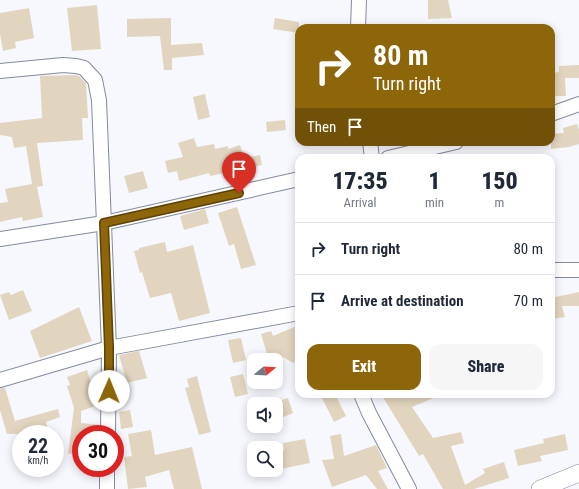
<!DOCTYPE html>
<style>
body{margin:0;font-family:"Roboto Condensed",sans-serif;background:#f6f6f7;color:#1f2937;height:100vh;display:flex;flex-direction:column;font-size:15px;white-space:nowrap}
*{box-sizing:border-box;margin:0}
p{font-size:13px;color:#747a83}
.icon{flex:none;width:22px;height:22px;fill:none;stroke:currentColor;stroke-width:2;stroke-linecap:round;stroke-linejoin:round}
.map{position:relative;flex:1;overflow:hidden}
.sheet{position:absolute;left:295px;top:154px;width:260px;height:244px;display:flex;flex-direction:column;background:#fff;border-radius:12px;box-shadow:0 2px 10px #0003}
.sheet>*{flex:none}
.top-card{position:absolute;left:295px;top:24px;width:260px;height:122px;border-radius:12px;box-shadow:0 2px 10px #0003;background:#8d6609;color:#fff;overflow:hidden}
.needle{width:26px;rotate:72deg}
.fabs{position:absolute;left:247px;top:353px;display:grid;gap:8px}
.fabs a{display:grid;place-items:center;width:36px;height:36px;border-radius:8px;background:#fff;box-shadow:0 2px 10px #0003;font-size:20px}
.speed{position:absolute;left:12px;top:425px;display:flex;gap:8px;font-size:20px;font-weight:700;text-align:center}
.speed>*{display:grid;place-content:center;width:52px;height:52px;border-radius:50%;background:#fff;box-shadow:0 2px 10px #0003;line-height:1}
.speed small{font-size:10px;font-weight:400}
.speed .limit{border:6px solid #d22;background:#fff;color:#111}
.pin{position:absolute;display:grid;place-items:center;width:34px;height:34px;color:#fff;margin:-41px -17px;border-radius:50% 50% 50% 0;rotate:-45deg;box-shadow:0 0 4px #0007}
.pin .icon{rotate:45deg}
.me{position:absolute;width:44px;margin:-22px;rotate:1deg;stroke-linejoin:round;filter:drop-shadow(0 0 3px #0008)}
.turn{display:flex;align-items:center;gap:14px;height:84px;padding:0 12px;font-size:18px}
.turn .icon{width:52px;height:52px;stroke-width:2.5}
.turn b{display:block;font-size:28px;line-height:34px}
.then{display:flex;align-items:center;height:38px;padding:0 12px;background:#0003;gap:8px;font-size:15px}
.eta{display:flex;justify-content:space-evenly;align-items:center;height:68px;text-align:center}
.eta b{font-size:24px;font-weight:800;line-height:28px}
.primary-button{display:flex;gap:8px;margin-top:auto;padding:8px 12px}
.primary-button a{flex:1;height:46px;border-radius:12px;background:#8d6609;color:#fff;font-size:16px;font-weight:800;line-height:46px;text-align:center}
.primary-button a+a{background:#f6f6f7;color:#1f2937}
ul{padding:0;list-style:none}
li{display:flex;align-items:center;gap:12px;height:52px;padding:0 12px;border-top:1px solid #e0e1e3}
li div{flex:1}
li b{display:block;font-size:15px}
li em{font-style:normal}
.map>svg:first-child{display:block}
.building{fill:#e2d5bf}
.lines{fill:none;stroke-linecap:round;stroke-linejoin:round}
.minor-casing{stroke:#818a9f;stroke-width:16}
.tertiary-casing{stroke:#818a9f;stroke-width:18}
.minor{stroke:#fff;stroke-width:14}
.tertiary{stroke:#fff;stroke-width:17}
.route-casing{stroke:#5c4206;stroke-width:10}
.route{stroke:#8d6609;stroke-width:7}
</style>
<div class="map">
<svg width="579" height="489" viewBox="0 0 579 489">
<rect width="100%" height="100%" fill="#f6f8fd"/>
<g class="building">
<path d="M428,0H448L452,18L428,19Z"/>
<path d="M97,5L101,49L72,51L67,8Z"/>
<path d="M29,8L34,38L15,42L16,48L3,51L0,34V13Z"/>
<path d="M171,18V45L202,43L204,55L172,58V70H164L160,36L127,37V19Z"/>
<path d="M275,18L299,22V33L273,29Z"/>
<path d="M579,65V78H565L566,96H551V73L559,72V66Z"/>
<path d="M75,75L79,76L86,83L88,118H82L83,140L37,143L43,186L37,187L43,217L23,221L22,217L0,222V203L8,202L5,189L32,184L26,146L14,148L12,137L0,135V123L42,118L40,76Z"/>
<path d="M205,94L210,117L198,120L193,97Z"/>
<path d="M285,120L286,130L267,132L266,122Z"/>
<path d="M577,124L579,130V144L569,147L551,149V134L564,133L563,128Z"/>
<path d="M194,138L197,147L214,144L215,149L228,146V149L240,145L244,158L260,155L262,165L210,176L209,173L179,181L177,171L168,173L165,161L183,157L178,143Z"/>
<path d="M143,171L148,188L129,193L124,176Z"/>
<path d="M237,207L256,265L241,269L234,244L229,246L218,213Z"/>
<path d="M205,209L209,223L184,230L180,216Z"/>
<path d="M165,242L167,252L193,245L210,313L179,321L171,293L150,298L142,272L140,273L134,251L139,250V248Z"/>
<path d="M23,290L32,311L9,320L0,295L9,292L11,295Z"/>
<path d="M579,292V306H562L565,317L551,319V298Z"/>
<path d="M79,307L92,341L40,358L30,331Z"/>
<path d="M299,325V359L293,363L278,354L268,357L261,334L271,331L273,336Z"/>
<path d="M241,338L246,360L233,363L228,340Z"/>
<path d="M139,351L147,378L127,383L119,355Z"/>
<path d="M87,370L98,405L81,411V423L100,425V434H81V452L68,454L74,408L67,386L70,385L67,377Z"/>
<path d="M243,374L248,394L235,397L230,377Z"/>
<path d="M197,376L211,432L199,435L185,388L189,387L187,379Z"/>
<path d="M0,388H5L15,421L58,409L60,417L46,422L49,434H7L0,410Z"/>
<path d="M320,394H335L346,416L334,422Z"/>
<path d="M381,394H443L412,407L433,438L461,432L464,443L451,446L465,485L485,473L483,469L504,462L509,478L474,489H443L423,454L419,456Z"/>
<path d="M288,398L293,413L281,418L275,402Z"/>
<path d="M130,410L133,427L121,429L119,412Z"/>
<path d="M151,430L155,455L192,447L202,489H174L169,470L145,477L147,487L128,489L124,457L132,456L128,434Z"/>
<path d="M341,434L344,456L376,445L387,468L378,471L388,489H377L366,475L332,487L322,460L334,459L330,436Z"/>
<path d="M565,434L568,450L540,456L542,461L518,466L514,450L544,443L543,439Z"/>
<path d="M305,439L310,463L281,469L277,451L284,450L283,443Z"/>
</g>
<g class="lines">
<defs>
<g id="minor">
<path d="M358,28L359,0"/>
<path d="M0,71L63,65L76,66L84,68L95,80L99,100L109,348L108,434"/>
<path d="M551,114L579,104"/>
<path d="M370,142L372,158"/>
<path d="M388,158L456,142"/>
<path d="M0,239L104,223L299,179"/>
<path d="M551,270H579"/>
<path d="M0,380L109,348L299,313"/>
<path d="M361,394L369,413L409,489"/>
<path d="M107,489V468"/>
</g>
<path id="tertiary" d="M540,489L579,473"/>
</defs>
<use href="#minor" class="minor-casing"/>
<use href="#tertiary" class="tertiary-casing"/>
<use href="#minor" class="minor"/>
<use href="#tertiary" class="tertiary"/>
</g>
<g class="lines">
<defs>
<path id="route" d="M109,391V348L104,223L239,193"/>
</defs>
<use href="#route" class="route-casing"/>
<use href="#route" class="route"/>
</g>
</svg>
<div class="fabs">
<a><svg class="needle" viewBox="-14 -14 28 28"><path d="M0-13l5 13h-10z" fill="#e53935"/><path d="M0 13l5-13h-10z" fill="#747a83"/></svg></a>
<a><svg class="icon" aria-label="sound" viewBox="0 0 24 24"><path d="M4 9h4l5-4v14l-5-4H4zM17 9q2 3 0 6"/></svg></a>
<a><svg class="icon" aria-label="search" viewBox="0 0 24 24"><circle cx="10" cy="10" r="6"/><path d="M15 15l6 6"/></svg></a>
</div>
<div class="speed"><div>22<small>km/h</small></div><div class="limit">30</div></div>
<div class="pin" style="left:239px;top:193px;background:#d93025"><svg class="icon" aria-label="arrive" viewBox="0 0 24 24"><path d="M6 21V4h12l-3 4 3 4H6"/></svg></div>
<svg class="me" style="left:109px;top:391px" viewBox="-20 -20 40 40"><circle r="19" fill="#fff"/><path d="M0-13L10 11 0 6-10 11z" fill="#8d6609"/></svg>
<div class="top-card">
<div class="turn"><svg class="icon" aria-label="right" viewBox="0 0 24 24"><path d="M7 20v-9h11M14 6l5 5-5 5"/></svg><div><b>80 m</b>Turn right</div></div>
<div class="then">Then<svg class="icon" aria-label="arrive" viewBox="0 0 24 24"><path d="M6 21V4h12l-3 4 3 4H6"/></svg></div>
</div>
<section class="sheet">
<div class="eta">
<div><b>17:35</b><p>Arrival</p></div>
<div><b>1</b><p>min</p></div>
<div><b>150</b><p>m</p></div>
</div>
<ul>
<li><svg class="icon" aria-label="right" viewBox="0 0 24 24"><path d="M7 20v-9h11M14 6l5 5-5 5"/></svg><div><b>Turn right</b></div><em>80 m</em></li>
<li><svg class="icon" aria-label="arrive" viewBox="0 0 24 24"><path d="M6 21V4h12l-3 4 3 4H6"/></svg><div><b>Arrive at destination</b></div><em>70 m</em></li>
</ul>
<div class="primary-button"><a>Exit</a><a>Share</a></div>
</section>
</div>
